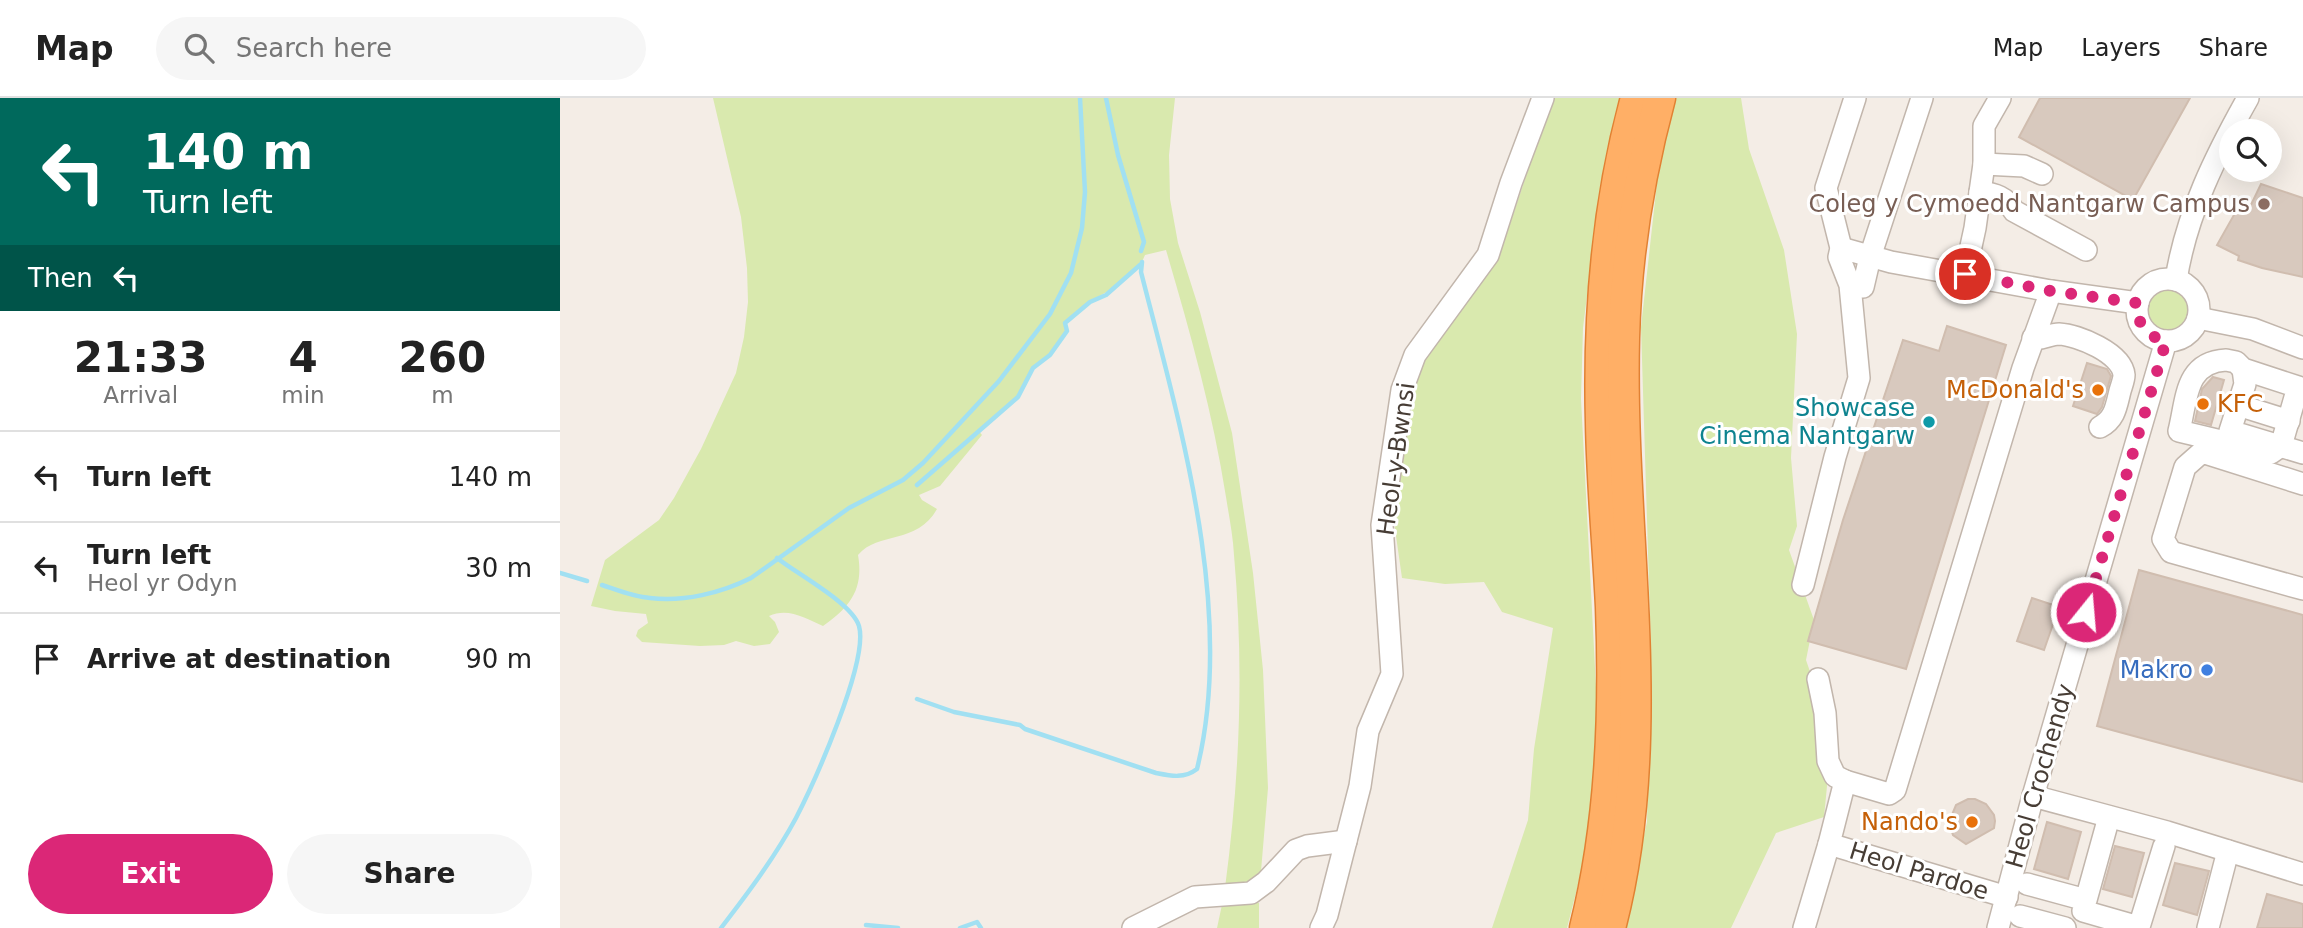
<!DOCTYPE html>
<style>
body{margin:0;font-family:"DejaVu Sans",sans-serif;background:#f6f6f6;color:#222;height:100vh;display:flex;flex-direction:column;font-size:26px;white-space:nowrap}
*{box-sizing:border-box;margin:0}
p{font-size:23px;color:#767676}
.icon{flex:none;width:38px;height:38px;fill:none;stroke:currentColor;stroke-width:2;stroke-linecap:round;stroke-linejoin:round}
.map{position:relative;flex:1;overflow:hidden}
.side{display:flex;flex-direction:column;background:#fff;width:560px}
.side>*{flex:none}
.top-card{background:#00695c;color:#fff;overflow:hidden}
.controls{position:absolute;left:1659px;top:21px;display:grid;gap:14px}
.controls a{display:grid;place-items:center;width:63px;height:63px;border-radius:50%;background:#fff;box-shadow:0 7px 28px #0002;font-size:35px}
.pin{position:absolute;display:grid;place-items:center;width:60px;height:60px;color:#fff;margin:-30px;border:4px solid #fff;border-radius:50%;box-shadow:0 2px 7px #0007}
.me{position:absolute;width:77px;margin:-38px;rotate:17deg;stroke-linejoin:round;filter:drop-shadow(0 0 5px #0008)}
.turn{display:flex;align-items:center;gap:24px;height:147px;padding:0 28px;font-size:32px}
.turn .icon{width:91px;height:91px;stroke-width:2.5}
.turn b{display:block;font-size:49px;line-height:60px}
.then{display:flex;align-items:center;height:66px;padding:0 28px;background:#0003;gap:14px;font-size:26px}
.eta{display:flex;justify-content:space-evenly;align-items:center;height:119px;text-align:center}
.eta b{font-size:42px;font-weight:800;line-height:49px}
.primary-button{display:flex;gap:14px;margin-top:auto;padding:14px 28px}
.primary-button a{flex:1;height:80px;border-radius:42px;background:#db2777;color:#fff;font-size:28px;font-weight:800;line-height:80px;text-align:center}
.primary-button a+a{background:#f6f6f6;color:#222}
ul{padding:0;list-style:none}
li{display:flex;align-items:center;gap:21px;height:91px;padding:0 28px;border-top:2px solid #e0e0e0}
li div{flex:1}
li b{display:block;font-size:26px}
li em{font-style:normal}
header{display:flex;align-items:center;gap:42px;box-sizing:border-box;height:98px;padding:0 35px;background:#fff;border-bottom:2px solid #e0e0e0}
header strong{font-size:33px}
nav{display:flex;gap:38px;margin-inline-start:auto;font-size:24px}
.search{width:490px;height:63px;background:#f6f6f6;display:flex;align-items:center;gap:18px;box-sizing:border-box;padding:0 24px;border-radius:38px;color:#767676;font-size:26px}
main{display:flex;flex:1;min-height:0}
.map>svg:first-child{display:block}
.green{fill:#d9e9ae}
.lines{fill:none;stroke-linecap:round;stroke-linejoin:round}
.stream{stroke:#a1e0f2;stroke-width:4.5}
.building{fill:#d8c9be;stroke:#d0bdaf;stroke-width:2}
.minor-casing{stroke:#c2b6ac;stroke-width:24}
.highway-casing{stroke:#e18133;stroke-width:33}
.minor{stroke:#fff;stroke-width:21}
.highway{stroke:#ffaf66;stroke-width:30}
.route{stroke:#db2777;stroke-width:12;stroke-dasharray:0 21.6}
.education-dot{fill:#8d6e63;stroke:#fff;stroke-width:2.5}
.food-dot{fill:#e8710a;stroke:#fff;stroke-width:2.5}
.culture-dot{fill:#0f9aa8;stroke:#fff;stroke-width:2.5}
.shop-dot{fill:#3f7fe0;stroke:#fff;stroke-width:2.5}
.labels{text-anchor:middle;stroke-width:6;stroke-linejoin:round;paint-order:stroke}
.education-label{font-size:24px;fill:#785e54;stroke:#fff;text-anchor:end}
.food-label{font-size:24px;fill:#c56008;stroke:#fff;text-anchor:end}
.culture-label{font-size:24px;fill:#0d838f;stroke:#fff;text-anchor:end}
.street-label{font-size:24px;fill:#473d35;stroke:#fff}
.shop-label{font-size:24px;fill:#366cbe;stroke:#fff;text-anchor:end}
</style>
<header>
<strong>Map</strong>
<div class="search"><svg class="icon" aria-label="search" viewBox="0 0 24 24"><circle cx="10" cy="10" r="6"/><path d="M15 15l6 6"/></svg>Search here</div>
<nav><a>Map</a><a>Layers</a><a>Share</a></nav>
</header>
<main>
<section class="side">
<div class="top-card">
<div class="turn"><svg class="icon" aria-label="left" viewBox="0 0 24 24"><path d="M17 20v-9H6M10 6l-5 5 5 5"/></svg><div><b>140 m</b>Turn left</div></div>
<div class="then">Then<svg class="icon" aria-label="left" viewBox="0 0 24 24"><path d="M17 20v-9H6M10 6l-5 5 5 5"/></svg></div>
</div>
<div class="eta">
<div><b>21:33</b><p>Arrival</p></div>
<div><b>4</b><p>min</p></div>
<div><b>260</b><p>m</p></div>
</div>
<ul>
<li><svg class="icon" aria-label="left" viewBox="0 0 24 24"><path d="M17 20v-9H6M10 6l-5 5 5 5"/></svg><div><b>Turn left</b></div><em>140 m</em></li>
<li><svg class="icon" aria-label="left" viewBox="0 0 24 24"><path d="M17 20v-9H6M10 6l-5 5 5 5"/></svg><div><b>Turn left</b><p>Heol yr Odyn</p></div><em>30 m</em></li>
<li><svg class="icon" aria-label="arrive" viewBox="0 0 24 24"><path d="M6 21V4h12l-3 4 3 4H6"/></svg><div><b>Arrive at destination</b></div><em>90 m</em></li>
</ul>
<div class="primary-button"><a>Exit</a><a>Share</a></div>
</section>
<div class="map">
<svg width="1743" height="830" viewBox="0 0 1743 830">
<rect width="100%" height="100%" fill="#f4ede6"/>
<g class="green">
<path d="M153,0H615L609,57L610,101L618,145L640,214L672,335L693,475L703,572L708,690L701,773L690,787L665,790C680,676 684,571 674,457C673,438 669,418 666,399C653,315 630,234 606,152L585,157C576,180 551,191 531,203C522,209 514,218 506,225L507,233L490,257L473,270L458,299L418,332L422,337L380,388L359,397L362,402L377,411C357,447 318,433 298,457C304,491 290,509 263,528C245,520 228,509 209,518L215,524L219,534L210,546L194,548L176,543L164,547L140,548L82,544L76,538L78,532L88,525L86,516L55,513L31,508L45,462L99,422L114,400L141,351L176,275L184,239L188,204L187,170L181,119Z"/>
<path d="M992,0H1060L1035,133L1023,230L1021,301L1036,589V716L1007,830H932L968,722L974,651L993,530L942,514L924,484L885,486L842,480L832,410L850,296L860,265L940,156Z"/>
<path d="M1116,0H1181L1189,51L1224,152L1237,236L1231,360L1237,428L1229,452L1254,522L1246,562L1258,597L1267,688L1264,719L1216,735L1171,830H1063L1087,724L1091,550L1081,229L1100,58Z"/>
<circle cx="1608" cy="212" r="31"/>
<path d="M663,802L699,805V830H657Z"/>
</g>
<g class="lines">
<g class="stream">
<path d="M546,0L558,57L584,144L581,153"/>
<path d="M357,387L458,299L473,270L490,257L507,233L505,225L530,204L546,197L580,167"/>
<path d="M0,475L27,483"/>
<path d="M42,487C57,492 74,499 90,500C124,504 161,495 191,480L289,410L343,382L363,365L439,283L490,216L511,175L522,130L525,94L520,0"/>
<path d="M357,601L394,614L460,627L465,631L596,675C611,678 624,681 637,671C676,514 620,327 581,174L582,164"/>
<path d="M306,827L338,830"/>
<path d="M161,830C188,795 215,759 236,720C254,685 309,563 299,528C292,505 237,476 217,460"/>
<path d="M400,830L417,824L421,830"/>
</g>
</g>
<g class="building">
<path d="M1480,0H1630L1573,102L1459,39Z"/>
<path d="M1701,86L1743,100V179L1702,170L1678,162L1679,158L1657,147L1679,108L1688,113Z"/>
<path d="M1387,228L1446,247L1346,571L1248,543L1283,422L1343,242L1379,253Z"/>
<path d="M1527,265L1547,271L1551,278L1542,309L1537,316L1513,308Z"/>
<path d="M1653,279L1664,282L1651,327L1635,323L1642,291Z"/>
<path d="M1579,472L1743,517V684L1537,628Z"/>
<path d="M1472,500L1499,509L1484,552L1457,543Z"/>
<path d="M1408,701H1415L1426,706L1434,717L1435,723L1434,730L1406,746L1393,737L1389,724L1396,707Z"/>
<path d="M1487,724L1521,734L1508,781L1474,771Z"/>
<path d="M1555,748L1584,755L1572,799L1543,791Z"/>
<path d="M1615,765L1649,773L1637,817L1603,807Z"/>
<path d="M1707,796L1743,806V830H1697Z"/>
</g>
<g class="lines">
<defs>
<g id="minor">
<path d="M1424,66L1464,68L1482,76"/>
<path d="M1420,94C1435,96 1446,99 1454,113L1526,152"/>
<path d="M1281,150L1331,164L1491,193L1578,205"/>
<path d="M1405,176L1415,130L1424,66V28L1440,0"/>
<circle cx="1608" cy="212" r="31"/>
<path d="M1616,182C1626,117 1656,57 1688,0"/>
<path d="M1303,189L1310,159L1362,0"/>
<path d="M1638,220L1693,231L1743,250"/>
<path d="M1473,240C1483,242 1489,236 1499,236C1518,237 1562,255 1564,277C1564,282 1561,289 1560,293C1556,309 1555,321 1540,329"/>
<path d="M1666,262L1676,264L1683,271L1738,289L1721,348L1711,355L1619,333C1627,301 1625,264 1666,262Z"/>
<path d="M1683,271L1685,286L1670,333L1743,355"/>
<path d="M1678,307L1729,323"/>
<path d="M1743,386L1642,354L1625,369L1603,441L1611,454L1743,491"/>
<path d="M1243,487L1275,359L1299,280L1290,187L1279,159L1281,150L1266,90L1295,0"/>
<path d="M1258,581L1265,615L1268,663L1275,678L1285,683"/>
<path d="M1473,698L1607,734L1743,776"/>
<path d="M1467,786L1526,802L1549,719"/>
<path d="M1447,799L1269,746L1285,683L1329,696L1335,692L1463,270L1491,193"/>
<path d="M1523,813L1579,829L1604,748"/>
<path d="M1460,818L1505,830"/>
<path d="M573,830L635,799L691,795L706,784L736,752L747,748L786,743"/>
<path d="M761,830L767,817L800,688L808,633L832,576L822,427L842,292L855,257L928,157L951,85L983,0"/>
<path d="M1244,830L1269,746"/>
<path d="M1438,830L1473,698L1606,243"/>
<path d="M1648,830L1668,753"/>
</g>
<g id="highway">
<path d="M1025,830C1051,726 1055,616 1051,509C1048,448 1042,386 1041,325C1038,215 1047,106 1076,0"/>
<path d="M1050,830C1101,636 1059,436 1064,240C1066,159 1079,78 1100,0"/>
</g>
</defs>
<use href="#minor" class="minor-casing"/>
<use href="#highway" class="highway-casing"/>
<use href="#minor" class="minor"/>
<use href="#highway" class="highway"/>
</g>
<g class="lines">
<path class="route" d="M1405,176L1491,193L1578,205C1576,226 1586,238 1606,243L1526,514"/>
</g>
<circle class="education-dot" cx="1704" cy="106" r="7"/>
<g class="food-dot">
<circle cx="1538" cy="292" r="7"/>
<circle cx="1643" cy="306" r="7"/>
<circle cx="1412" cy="724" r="7"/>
</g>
<circle class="culture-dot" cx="1369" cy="324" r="7"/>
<circle class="shop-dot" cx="1647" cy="572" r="7"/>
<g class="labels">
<g class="education-label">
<text x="1690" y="114">Coleg y Cymoedd Nantgarw Campus</text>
</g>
<g class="food-label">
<text x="1524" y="300">McDonald's</text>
<text x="1657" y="314" text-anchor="start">KFC</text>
<text x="1398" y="732">Nando's</text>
</g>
<g class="culture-label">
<text x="1355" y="318">Showcase<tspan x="1355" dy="28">Cinema Nantgarw</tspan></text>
</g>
<g class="street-label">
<text transform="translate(836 361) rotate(-82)" y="8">Heol-y-Bwnsi</text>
<text transform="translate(1480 678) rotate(-74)" y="8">Heol Crochendy</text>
<text transform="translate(1359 773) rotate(17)" y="8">Heol Pardoe</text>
</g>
<g class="shop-label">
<text x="1633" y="580">Makro</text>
</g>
</g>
</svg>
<div class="controls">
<a><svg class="icon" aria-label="search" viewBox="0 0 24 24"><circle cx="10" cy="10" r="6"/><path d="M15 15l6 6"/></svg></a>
</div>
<div class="pin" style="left:1405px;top:176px;background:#d93025"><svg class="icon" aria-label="arrive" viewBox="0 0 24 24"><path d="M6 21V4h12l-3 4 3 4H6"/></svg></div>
<svg class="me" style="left:1526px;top:514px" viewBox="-20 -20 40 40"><circle r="17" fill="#db2777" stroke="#fff" stroke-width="3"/><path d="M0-11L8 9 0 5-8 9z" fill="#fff"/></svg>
</div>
</main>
